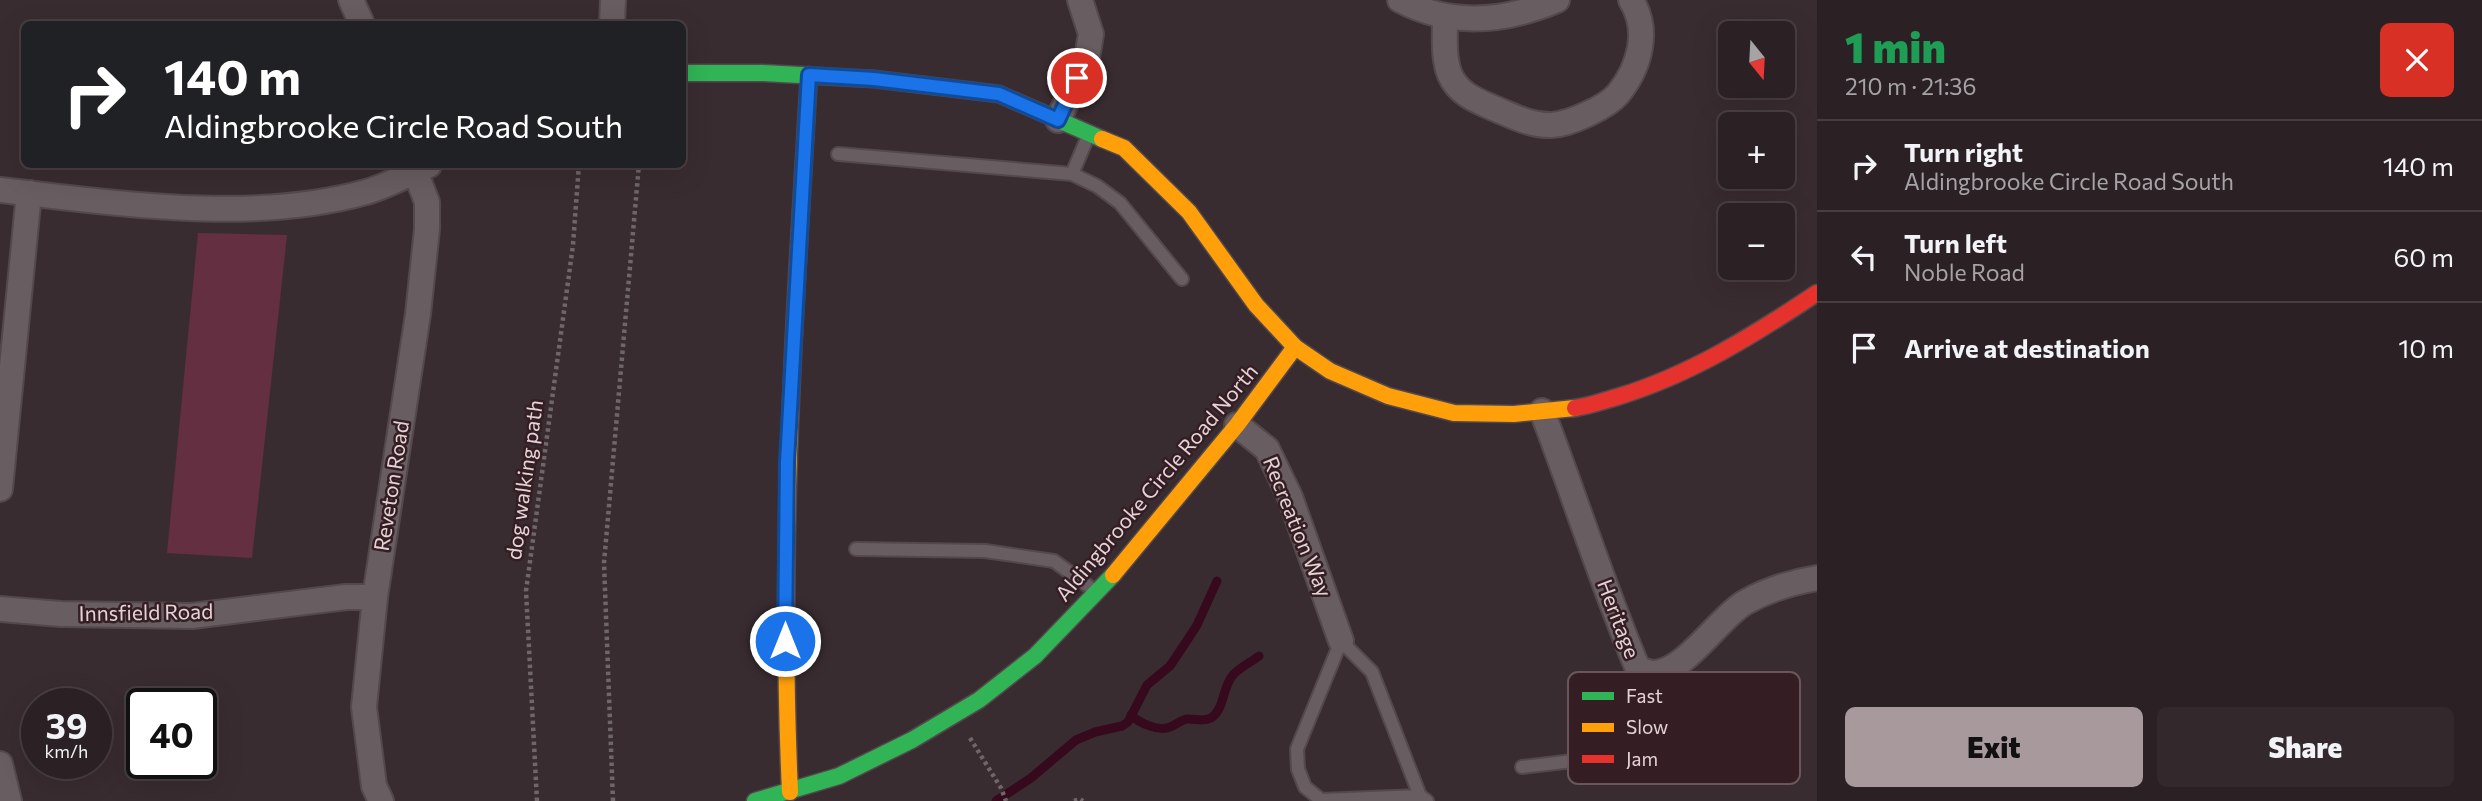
<!DOCTYPE html>
<meta charset="utf-8">
<style>
body{margin:0;font-family:Commissioner,sans-serif;background:#33292c;color:#f1f3f6;height:100vh;display:flex;flex-direction:column;font-size:26px;white-space:nowrap}
*{box-sizing:border-box;margin:0}
p{font-size:23px;color:#a6a3a6}
.icon{flex:none;width:38px;height:38px;fill:none;stroke:currentColor;stroke-width:2;stroke-linecap:round;stroke-linejoin:round}
.map{position:relative;flex:1;overflow:hidden}
.drawer{display:flex;flex-direction:column;background:#2b2124;width:665px}
.drawer>*{flex:none}
.banner{position:absolute;left:21px;top:21px;width:665px;height:147px;border-radius:10px;box-shadow:0 7px 28px #0002,0 0 0 2px #473e41;background:#202124;color:#fff;overflow:hidden}
.needle{width:46px;rotate:162deg}
.tools{position:absolute;left:1718px;top:21px;display:grid;gap:14px}
.tools a{display:grid;place-items:center;width:77px;height:77px;border-radius:10px;background:#2b2124;box-shadow:0 7px 28px #0002,0 0 0 2px #473e41;font-size:35px}
.speed{position:absolute;left:21px;top:688px;display:flex;gap:14px;font-size:35px;font-weight:700;text-align:center}
.speed>*{display:grid;place-content:center;width:91px;height:91px;border-radius:50%;background:#2b2124;box-shadow:0 7px 28px #0002,0 0 0 2px #473e41;line-height:1}
.speed small{font-size:18px;font-weight:400}
.speed .limit{border:4px solid #111;border-radius:10px;background:#fff;color:#111}
.pin{position:absolute;display:grid;place-items:center;width:60px;height:60px;color:#fff;margin:-30px;border:4px solid #fff;border-radius:50%;box-shadow:0 2px 7px #0007}
.me{position:absolute;width:77px;margin:-38px;rotate:0deg;stroke-linejoin:round;filter:drop-shadow(0 0 5px #0008)}
.turn{display:flex;align-items:center;gap:24px;height:147px;padding:0 28px;font-size:32px}
.turn .icon{width:91px;height:91px;stroke-width:2.5}
.turn b{display:block;font-size:49px;line-height:60px}
.round{display:grid;place-items:center;flex:none;width:74px;height:74px;border-radius:10px;background:#33292c}
.headline{display:flex;align-items:center;justify-content:space-between;height:119px;padding:0 28px}
h1{font-size:42px;font-weight:800;line-height:52px;color:#1e9e55}
.cta{display:flex;gap:14px;margin-top:auto;padding:14px 28px}
.cta a{flex:1;height:80px;border-radius:10px;background:#a8999d;color:#111;font-size:28px;font-weight:800;line-height:80px;text-align:center}
.cta a+a{background:#33292c;color:#f1f3f6}
ul{padding:0;list-style:none}
li{display:flex;align-items:center;gap:21px;height:91px;padding:0 28px;border-top:2px solid #473e41}
li div{flex:1}
li b{display:block;font-size:26px}
li em{font-style:normal}
main{display:flex;flex:1;min-height:0}
.map>svg:first-child{display:block}
.green{fill:#642f40}
.lines{fill:none;stroke-linecap:round;stroke-linejoin:round}
.stream{stroke:#36091c;stroke-width:9}
.lane-casing{stroke:#53484b;stroke-width:16}
.street-casing{stroke:#53484b;stroke-width:28}
.fast-casing{stroke:#53484b;stroke-width:19}
.slow-casing{stroke:#53484b;stroke-width:19}
.jam-casing{stroke:#53484b;stroke-width:19}
.path{stroke:#6f6669;stroke-width:4.5;stroke-dasharray:3.5 3.5;stroke-linecap:butt}
.lane{stroke:#685d60;stroke-width:12}
.street{stroke:#685d60;stroke-width:24}
.fast{stroke:#30b455;stroke-width:16}
.slow{stroke:#ff9f0a;stroke-width:16}
.jam{stroke:#e5322d;stroke-width:16}
.route-casing{stroke:#114b97;stroke-width:18}
.route{stroke:#1a73e8;stroke-width:12}
.labels{text-anchor:middle;stroke-width:5;stroke-linejoin:round;paint-order:stroke}
.street-label{font-size:21px;fill:#e4d4d8;stroke:#341e24}
.key{fill:#341e24;stroke:#69555a;stroke-width:2}
.key-label{font-size:19px;fill:#e4d4d8}
</style>
<main>
<div class="map">
<svg width="1817" height="801" viewBox="0 0 1817 801">
<rect width="100%" height="100%" fill="#392c30"/>
<path class="green" d="M198,233L287,235L252,558L167,553Z"/>
<g class="lines">
<g class="stream">
<path d="M1131,715C1139,723 1159,732 1170,727C1176,725 1183,718 1189,719C1197,719 1203,722 1211,718C1225,709 1222,687 1233,675C1239,668 1251,662 1259,656"/>
<path d="M996,801L1031,778L1076,740L1095,732L1122,726L1128,722L1147,685L1170,666L1188,639L1197,625L1217,581"/>
</g>
<defs>
<g id="lane">
<path d="M838,154L1072,174L1089,134"/>
<path d="M1072,174L1097,186L1120,203L1182,279"/>
<path d="M856,549L985,551L1054,561L1095,591"/>
<path d="M1638,669L1649,752"/>
<path d="M1522,767L1792,735"/>
<path d="M1420,796L1321,800L1305,787L1298,769L1297,749L1341,641L1372,672L1420,796L1427,801"/>
</g>
<g id="street">
<path d="M351,0L362,24"/>
<path d="M1400,0C1451,27 1505,22 1557,0"/>
<path d="M1445,17C1445,36 1443,58 1450,75C1458,93 1475,100 1491,107C1511,115 1530,126 1552,125C1570,124 1607,107 1618,94C1640,67 1650,30 1631,0"/>
<path d="M612,24L613,0"/>
<path d="M1058,120L1087,58L1091,34L1080,0"/>
<path d="M0,190C116,203 252,224 366,192C387,186 409,174 429,165"/>
<path d="M1542,411C1575,497 1602,584 1638,669C1642,670 1649,673 1654,673C1685,672 1719,618 1744,603C1765,591 1793,582 1817,578"/>
<path d="M1237,425L1267,449L1290,497L1341,641"/>
<path d="M0,489L29,193"/>
<path d="M0,609L61,614L192,616L346,597H375"/>
<path d="M0,764L9,801"/>
<path d="M381,801L374,786L364,707L375,597L418,314L427,229V202L415,171"/>
</g>
<g id="fast">
<path d="M682,73H763L874,79L999,94L1102,139"/>
<path d="M801,210L809,75"/>
<path d="M755,801L839,776L912,740L979,700L1035,656L1113,575"/>
</g>
<g id="slow">
<path d="M1102,139L1124,148L1189,212L1256,305L1295,347L1330,371L1388,396L1454,413L1514,414L1575,408"/>
<path d="M1113,575L1237,425L1295,347"/>
<path d="M790,792C781,597 789,404 801,210"/>
</g>
<path id="jam" d="M1575,408C1589,406 1603,401 1617,397C1690,375 1754,335 1817,293"/>
</defs>
<use href="#lane" class="lane-casing"/>
<use href="#street" class="street-casing"/>
<use href="#fast" class="fast-casing"/>
<use href="#slow" class="slow-casing"/>
<use href="#jam" class="jam-casing"/>
<g class="path">
<path d="M970,738L1001,788L1006,801"/>
<path d="M537,801L526,591L573,245L579,164"/>
<path d="M613,801L604,563L639,164"/>
<path d="M1074,801L1080,799L1083,801"/>
</g>
<use href="#lane" class="lane"/>
<use href="#street" class="street"/>
<use href="#fast" class="fast"/>
<use href="#slow" class="slow"/>
<use href="#jam" class="jam"/>
</g>
<g class="lines">
<defs>
<path id="route" d="M785,641L787,462L809,75L874,79L999,94L1058,120L1077,78"/>
</defs>
<use href="#route" class="route-casing"/>
<use href="#route" class="route"/>
</g>
<g class="labels">
<g class="street-label">
<text transform="translate(525 480) rotate(-82)" y="7">dog walking path</text>
<text transform="translate(1157 483) rotate(-50)" y="7">Aldingbrooke Circle Road North</text>
<text transform="translate(392 486) rotate(-81)" y="7">Reveton Road</text>
<text transform="translate(1297 527) rotate(68)" y="7">Recreation Way</text>
<text transform="translate(146 613) rotate(-1)" y="7">Innsfield Road</text>
<text transform="translate(1618 619) rotate(69)" y="7">Heritage</text>
</g>
</g>
<rect x="1568" y="672" width="232" height="112" rx="10" class="key"/>
<rect x="1582" y="692" width="32" height="8" fill="#30b455"/>
<rect x="1582" y="723" width="32" height="9" fill="#ff9f0a"/>
<rect x="1582" y="755" width="32" height="8" fill="#e5322d"/>
<g class="key-label">
<text x="1626" y="703">Fast</text>
<text x="1626" y="734">Slow</text>
<text x="1626" y="766">Jam</text>
</g>
</svg>
<div class="tools">
<a><svg class="needle" viewBox="-14 -14 28 28"><path d="M0-13l5 13h-10z" fill="#e53935"/><path d="M0 13l5-13h-10z" fill="#a6a3a6"/></svg></a>
<a>+</a>
<a>−</a>
</div>
<div class="speed"><div>39<small>km/h</small></div><div class="limit">40</div></div>
<div class="pin" style="left:1077px;top:78px;background:#d93025"><svg class="icon" aria-label="arrive" viewBox="0 0 24 24"><path d="M6 21V4h12l-3 4 3 4H6"/></svg></div>
<svg class="me" style="left:785px;top:641px" viewBox="-20 -20 40 40"><circle r="17" fill="#1a73e8" stroke="#fff" stroke-width="3"/><path d="M0-11L8 9 0 5-8 9z" fill="#fff"/></svg>
<div class="banner">
<div class="turn"><svg class="icon" aria-label="right" viewBox="0 0 24 24"><path d="M7 20v-9h11M14 6l5 5-5 5"/></svg><div><b>140 m</b>Aldingbrooke Circle Road South</div></div>
</div>
</div>
<section class="drawer">
<div class="headline"><div><h1>1 min</h1><p>210 m · 21:36</p></div><a class="round" style="background:#d93025;color:#fff"><svg class="icon" aria-label="close" viewBox="0 0 24 24"><path d="M6 6l12 12M18 6L6 18"/></svg></a></div>
<ul>
<li><svg class="icon" aria-label="right" viewBox="0 0 24 24"><path d="M7 20v-9h11M14 6l5 5-5 5"/></svg><div><b>Turn right</b><p>Aldingbrooke Circle Road South</p></div><em>140 m</em></li>
<li><svg class="icon" aria-label="left" viewBox="0 0 24 24"><path d="M17 20v-9H6M10 6l-5 5 5 5"/></svg><div><b>Turn left</b><p>Noble Road</p></div><em>60 m</em></li>
<li><svg class="icon" aria-label="arrive" viewBox="0 0 24 24"><path d="M6 21V4h12l-3 4 3 4H6"/></svg><div><b>Arrive at destination</b></div><em>10 m</em></li>
</ul>
<div class="cta"><a>Exit</a><a>Share</a></div>
</section>
</main>
